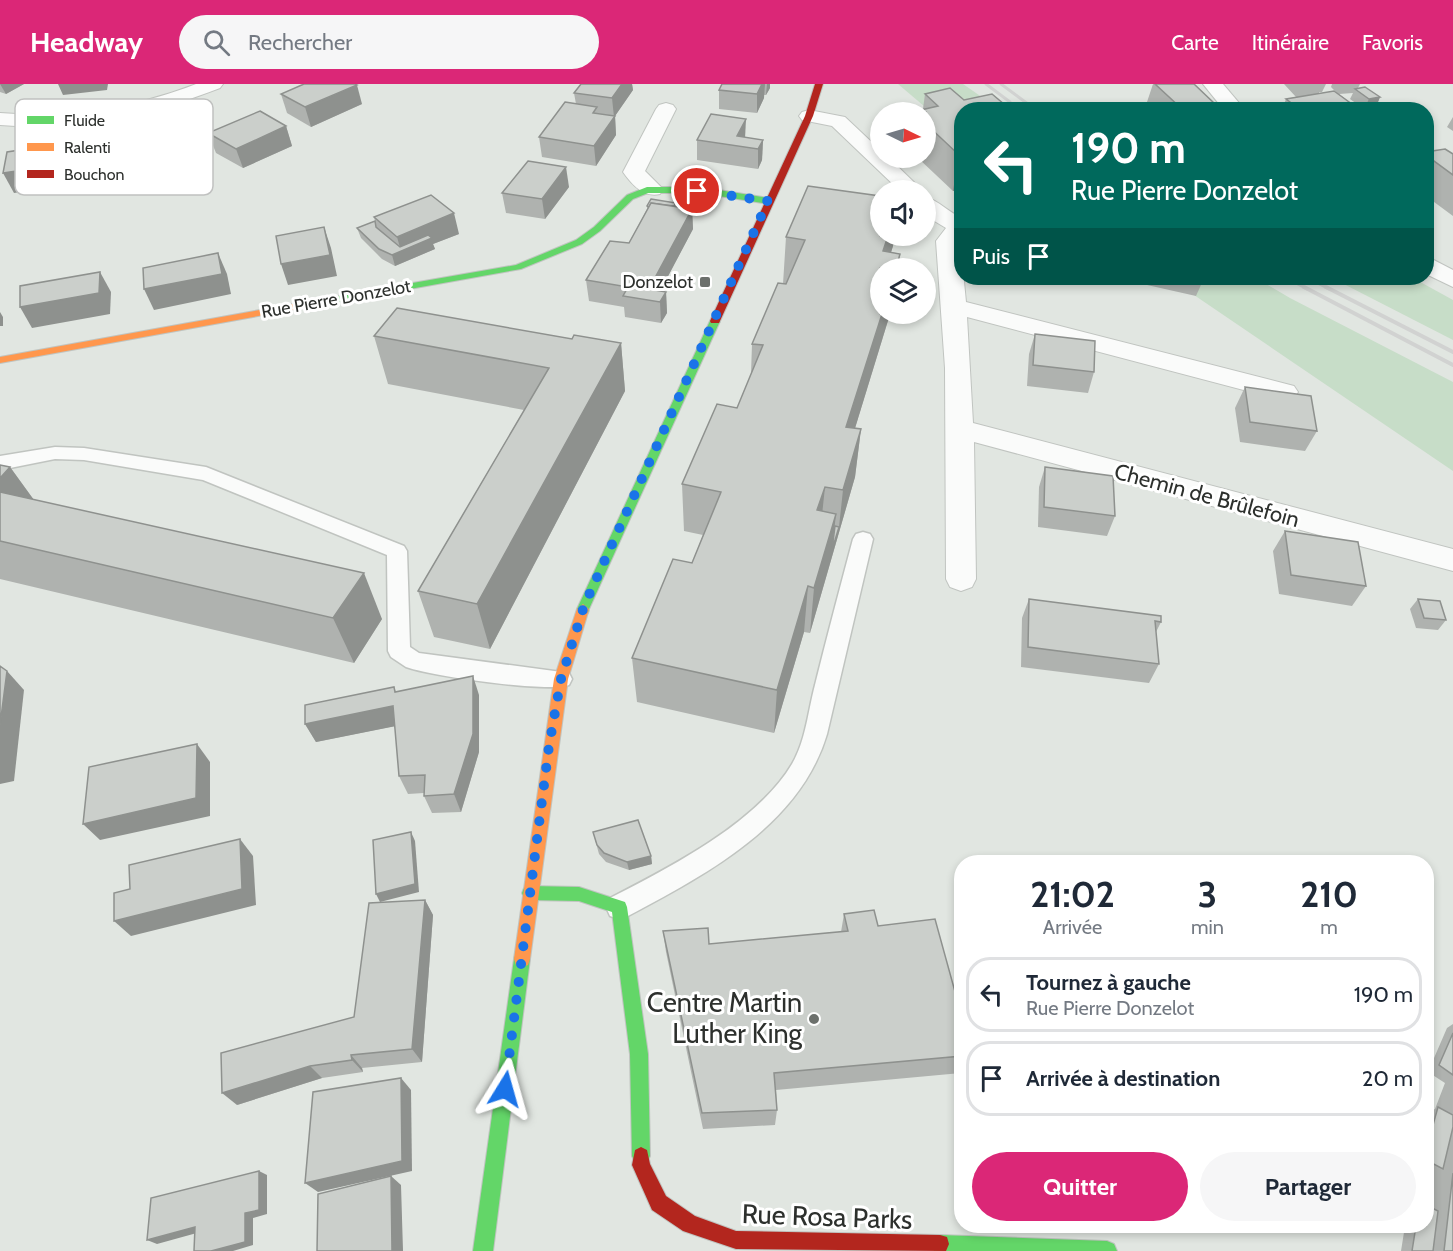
<!DOCTYPE html>
<html lang="fr">
<meta charset="utf-8">
<style>
body{margin:0;font-family:Cabin,sans-serif;background:#f6f6f7;color:#1f2937;height:100vh;display:flex;flex-direction:column;font-size:22px;white-space:nowrap}
*{box-sizing:border-box;margin:0}
p{font-size:20px;color:#747a83}
.icon{flex:none;width:33px;height:33px;fill:none;stroke:currentColor;stroke-width:2;stroke-linecap:round;stroke-linejoin:round}
.map{position:relative;flex:1;overflow:hidden}
.side{position:absolute;left:954px;top:771px;width:480px;height:378px;display:flex;flex-direction:column;background:#fff;border-radius:24px;box-shadow:0 3px 9px #0003}
.side>*{flex:none}
.guide{position:absolute;left:954px;top:18px;width:480px;height:183px;border-radius:24px;box-shadow:0 3px 9px #0003;background:#00695c;color:#fff;overflow:hidden}
.needle{width:39px;rotate:95deg}
.tools{position:absolute;left:870px;top:18px;display:grid;gap:12px}
.tools a{display:grid;place-items:center;width:66px;height:66px;border-radius:50%;background:#fff;box-shadow:0 3px 9px #0003;font-size:30px}
.pin{position:absolute;display:grid;place-items:center;width:51px;height:51px;color:#fff;margin:-26px;border:3px solid #fff;border-radius:50%;box-shadow:0 2px 6px #0007}
.me{position:absolute;width:66px;margin:-33px;rotate:8deg;stroke-linejoin:round;filter:drop-shadow(0 0 4px #0008)}
.turn{display:flex;align-items:center;gap:21px;height:126px;padding:0 18px;font-size:27px}
.turn .icon{width:78px;height:78px;stroke-width:2.5}
.turn b{display:block;font-size:42px;line-height:51px}
.then{display:flex;align-items:center;height:57px;padding:0 18px;background:#0003;gap:12px;font-size:22px}
.eta{display:flex;justify-content:space-evenly;align-items:center;height:102px;text-align:center}
.eta b{font-size:36px;font-weight:700;line-height:42px}
.primary-button{display:flex;gap:12px;margin-top:auto;padding:12px 18px}
.primary-button a{flex:1;height:69px;border-radius:36px;background:#db2777;color:#fff;font-size:24px;font-weight:700;line-height:69px;text-align:center}
.primary-button a+a{background:#f6f6f7;color:#1f2937}
ul{padding:0;list-style:none}
li{display:flex;align-items:center;gap:18px;height:75px;margin:0 12px 9px;padding:0 6px;border:3px solid #e0e1e3;border-radius:24px}
li div{flex:1}
li b{display:block;font-size:22px}
li em{font-style:normal}
header{display:flex;align-items:center;gap:36px;box-sizing:border-box;height:84px;padding:0 30px;background:#db2777;color:#fff}
header strong{font-size:28px}
nav{display:flex;gap:33px;margin-inline-start:auto;font-size:21px}
.search{width:420px;height:54px;background:#f6f6f7;display:flex;align-items:center;gap:15px;box-sizing:border-box;padding:0 21px;border-radius:33px;color:#747a83;font-size:22px}
.map>svg:first-child{display:block}
.green{fill:#c7ddc8}
.lines{fill:none;stroke-linecap:round;stroke-linejoin:round}
.lane-casing{stroke:#c0c4c0;stroke-width:3}
.street-casing{stroke:#c0c4c0;stroke-width:2}
.fast-casing{stroke:#c0c4c0;stroke-width:2}
.slow-casing{stroke:#c0c4c0;stroke-width:2}
.jam-casing{stroke:#c0c4c0;stroke-width:2}
.lane{fill:#fafbfa;fill-rule:evenodd}
.street{fill:#fafbfa;fill-rule:evenodd}
.fast{fill:#63d668;fill-rule:evenodd}
.slow{fill:#ff974d;fill-rule:evenodd}
.jam{fill:#b3261e;fill-rule:evenodd}
.rail-far1{stroke:#d1d2d1;stroke-width:3}
.rail{stroke:#d1d2d1;stroke-width:4}
.wall{fill:#afb2af}
.shaded-wall{fill:#8e918e}
.building{fill:#cbcfcb;stroke:#8e918e;stroke-width:1.5}
.route{stroke:#1a73e8;stroke-width:10;stroke-dasharray:0 18}
.poi-dot{fill:#6c706c;stroke:#fff;stroke-width:2}
.labels{text-anchor:middle;stroke-width:6;stroke-linejoin:round;paint-order:stroke}
.far-poi-label{font-size:18px;fill:#2d302d;stroke:#fff;text-anchor:end}
.far-street-label{font-size:18px;fill:#2d302d;stroke:#fff}
.street-label{font-size:22px;fill:#2d302d;stroke:#fff}
.near-poi-label{font-size:27px;fill:#2d302d;stroke:#fff;text-anchor:end}
.near-street-label{font-size:27px;fill:#2d302d;stroke:#fff}
.key{fill:#fff;stroke:#c0c1c0;stroke-width:1.5}
.key-label{font-size:16px;fill:#2d302d}
</style>
<header>
<strong>Headway</strong>
<div class="search"><svg class="icon" aria-label="search" viewBox="0 0 24 24"><circle cx="10" cy="10" r="6"/><path d="M15 15l6 6"/></svg>Rechercher</div>
<nav><a>Carte</a><a>Itinéraire</a><a>Favoris</a></nav>
</header>
<div class="map">
<svg width="1453" height="1167" viewBox="0 0 1453 1167">
<rect width="100%" height="100%" fill="#e1e6e1"/>
<g class="green">
<path d="M898,0H963L999,25L931,28Z"/>
<path d="M1169,194H1256L1290,214L1453,298V387Z"/>
<path d="M1332,194H1413L1453,216V256Z"/>
</g>
<g class="lines">
<defs>
<g id="lane">
<path d="M55,363L84,364L206,383L404,462L407,467L410,563L419,569L569,589L572,595L569,601C547,609 431,592 406,583L391,573L388,567L387,471L203,396L84,376L55,375L0,386V372Z"/>
<path d="M863,448L870,450L873,455L827,650C800,741 707,790 628,832L619,835L610,832L606,823L610,814C669,784 757,739 792,680C806,656 808,627 815,601C827,552 840,504 853,455L856,450Z"/>
</g>
<g id="street">
<path d="M196,0H223L220,4C151,31 74,47 0,41V29C65,34 135,24 196,0Z"/>
<path d="M1203,0H1223L1245,26H1224Z"/>
<path d="M666,19L673,21L676,25L645,87L663,105L660,110C644,114 632,101 623,88L656,25L659,21Z"/>
<path d="M809,26L845,33L880,66V74H889L922,106H899L832,42L802,36L799,32L802,28Z"/>
<path d="M926,113C939,117 948,128 962,134L960,157L966,218L1294,302L1298,308L1294,314L1285,317L967,233L973,339L1453,465V487L974,358L976,495L972,503L961,507L950,503L946,495L945,284L936,157L946,144L926,132Z"/>
<path d="M1426,172L1453,186V203L1426,190Z"/>
</g>
<g id="fast">
<path d="M647,103H700L768,114L773,117L768,120L700,109H648L633,115L600,147L582,160L521,185L315,222L310,219L315,216L516,181L576,156L594,143L627,111Z"/>
<path d="M715,234L720,237L589,525L588,529H578L577,525L710,237Z"/>
<path d="M530,802L579,803L625,818L627,823L648,970L650,1072L647,1078L641,1081L635,1078L632,1072L630,970L612,828L579,817L530,816L524,814L522,809L524,804Z"/>
<path d="M522,867L528,869L530,875L493,1167H473L514,875L516,869Z"/>
<path d="M940,1151L1107,1157L1114,1160L1117,1167H934L931,1160L933,1153Z"/>
</g>
<g id="slow">
<path d="M315,216L320,219L319,221L0,279V273Z"/>
<path d="M583,520L589,525L568,595L530,875L528,881L522,883L516,881L514,875L554,595L577,525Z"/>
</g>
<g id="jam">
<path d="M815,0H823L813,32L720,237L719,239H711L710,237L805,32Z"/>
<path d="M641,1063L647,1066L650,1080L666,1112L695,1132L736,1147L940,1151L947,1153L949,1160L946,1167L736,1165L683,1147L652,1126L632,1081L635,1066Z"/>
</g>
</defs>
<use href="#lane" class="lane-casing"/>
<use href="#street" class="street-casing"/>
<use href="#fast" class="fast-casing"/>
<use href="#slow" class="slow-casing"/>
<use href="#jam" class="jam-casing"/>
<use href="#lane" class="lane"/>
<use href="#street" class="street"/>
<use href="#fast" class="fast"/>
<use href="#slow" class="slow"/>
<use href="#jam" class="jam"/>
<g class="rail-far1">
<path d="M986,0L1010,18"/>
<path d="M1001,0L1036,26"/>
<path d="M1287,194L1307,205"/>
<path d="M1308,194L1329,205"/>
</g>
<g class="rail">
<path d="M1304,203L1453,281"/>
<path d="M1326,203L1453,268"/>
</g>
</g>
<g class="wall">
<path d="M0,0H24L6,10L0,8Z"/>
<path d="M581,0H632L633,6L615,32L616,51L596,82L542,73L539,53L576,20L574,9Z"/>
<path d="M722,0H770V4L766,11H764V14L757,29L719,25V6Z"/>
<path d="M1153,0H1194L1215,20L1213,26H1155L1147,18Z"/>
<path d="M1284,0H1326L1322,8H1319V9L1338,10L1331,3L1332,0H1360L1358,4L1380,13L1376,23L1364,25L1350,15L1353,9L1339,10L1360,26H1282L1286,15L1296,13Z"/>
<path d="M281,10L362,20L311,43L287,29Z"/>
<path d="M925,10L964,16L962,105L953,107L918,74H926V28H912L923,25Z"/>
<path d="M1453,33V47L1447,43Z"/>
<path d="M286,42L292,62L243,84L216,69L208,49Z"/>
<path d="M745,54L763,56L762,76L758,85L697,76V56Z"/>
<path d="M1426,68L1453,70V132L1426,112Z"/>
<path d="M569,103L545,135L506,129L502,109Z"/>
<path d="M676,119V122L692,125L693,145L660,207L666,208L667,229L661,239L625,233L624,223L589,217L586,196L629,159L647,125V122Z"/>
<path d="M374,133L459,150L433,160L435,165L395,182L382,175L361,154L357,144L375,137Z"/>
<path d="M786,153L893,162L891,168L900,170L898,184H880V230H890L855,344L861,345L855,393L810,549L804,548L774,649L637,618L632,574L692,479L703,451L684,447L682,400L737,324L751,290L752,260L783,200Z"/>
<path d="M1116,194H1204L1196,212Z"/>
<path d="M1035,250L1094,288L1088,309L1027,302L1029,270Z"/>
<path d="M374,252L572,255L621,259L625,307L490,565L434,553L418,507L524,326L388,300Z"/>
<path d="M1245,303L1317,347L1305,367L1240,358L1235,324Z"/>
<path d="M0,381L10,383L34,416L382,535L354,579L0,495Z"/>
<path d="M1045,383L1115,432L1107,452L1038,443L1039,403Z"/>
<path d="M1285,447L1366,502L1352,522L1279,510L1273,467Z"/>
<path d="M1029,515L1161,538L1156,548L1159,580L1149,599L1021,583L1022,534Z"/>
<path d="M1418,515L1446,536L1438,546L1416,544L1410,525Z"/>
<path d="M394,603L396,608L479,611V668L461,728L432,729L424,712V709L408,710L399,692L395,642L316,658L305,640Z"/>
<path d="M593,748L651,772L652,780L629,786L606,778L599,770Z"/>
<path d="M425,816L433,831L422,978L362,984L363,988L322,994L237,1021L354,933Z"/>
<path d="M844,830L878,842L962,933L961,989L776,1006L777,1026L775,1041L703,1045L666,868L663,847L709,860L841,848Z"/>
<path d="M1453,940V1167H1401L1405,1142H1426L1427,1122L1431,1090L1426,1087V1031L1427,1028L1435,1025L1445,999L1428,988L1447,944Z"/>
</g>
<g class="shaded-wall">
<path d="M0,0H24L6,10Z"/>
<path d="M58,0H108L107,6L63,11Z"/>
<path d="M622,0H632L633,6L615,32L616,51L596,82L594,62L614,33L612,14Z"/>
<path d="M762,0H765L764,14L757,29V10Z"/>
<path d="M767,0H770V4L766,11Z"/>
<path d="M357,1L362,20L311,43L305,23Z"/>
<path d="M1380,13L1376,23L1364,25L1369,15Z"/>
<path d="M1215,20L1213,26H1181L1182,25Z"/>
<path d="M746,35L745,55L737,52Z"/>
<path d="M155,42L163,62L166,89L127,96L117,76Z"/>
<path d="M286,42L292,62L243,84L236,65Z"/>
<path d="M763,56L762,76L758,85V65Z"/>
<path d="M53,61L63,81L60,102L14,109L3,89Z"/>
<path d="M962,70V105L953,107L959,71Z"/>
<path d="M566,83L569,103L545,135L542,115Z"/>
<path d="M692,125L693,145L655,217L649,205Z"/>
<path d="M454,129L459,150L433,160L435,165L395,182L392,171L401,167L397,153Z"/>
<path d="M324,143L331,164L337,192L288,201L281,180Z"/>
<path d="M888,152H895L893,162L886,184L883,167Z"/>
<path d="M218,169L227,190L231,210L154,226L144,205Z"/>
<path d="M900,170L898,184H896Z"/>
<path d="M100,188L111,208L110,230L32,244L20,223Z"/>
<path d="M666,208L667,229L661,239L660,218Z"/>
<path d="M0,228L3,233V242H0Z"/>
<path d="M882,230H890L841,390L846,343Z"/>
<path d="M621,259L625,307L490,565L477,520Z"/>
<path d="M861,345L855,393L810,549L814,504L836,430L832,466L839,443L843,406Z"/>
<path d="M10,383L44,430L0,421V394Z"/>
<path d="M825,403L820,450L817,426Z"/>
<path d="M364,489L382,535L354,579L333,534Z"/>
<path d="M808,502L804,548L774,649L777,606Z"/>
<path d="M7,587L24,606L14,697L0,700V641Z"/>
<path d="M473,592L479,611V668L461,728L454,710Z"/>
<path d="M393,622L401,641L316,658L305,640Z"/>
<path d="M197,660L210,678V732L100,756L83,740Z"/>
<path d="M411,748L415,757L419,808L380,818L376,810Z"/>
<path d="M240,755L253,772L256,821L131,852L114,837Z"/>
<path d="M651,772L652,780L629,786L627,778Z"/>
<path d="M425,816L433,831L422,978L412,965Z"/>
<path d="M351,971L362,984L363,988L352,976Z"/>
<path d="M310,982L322,994L237,1021L222,1009Z"/>
<path d="M401,994L411,1006L412,1087L318,1108L305,1099Z"/>
<path d="M259,1087L267,1091V1130L253,1134V1161L233,1167H211Z"/>
<path d="M391,1092L401,1101L403,1167H392Z"/>
<path d="M195,1143L204,1147L157,1160L147,1156Z"/>
</g>
<g class="building">
<path d="M304,0H355L357,1L305,23L281,10Z"/>
<path d="M581,0H622L612,14L574,9Z"/>
<path d="M722,0H762L757,10L719,6Z"/>
<path d="M1155,0H1194L1215,20L1182,25Z"/>
<path d="M1365,3L1380,13L1369,15L1355,5Z"/>
<path d="M950,4L964,16L992,10L1011,26H962V70L959,71L926,40V28H912L938,22L925,10Z"/>
<path d="M1334,7L1360,26H1301L1286,15Z"/>
<path d="M565,18L597,23L593,29L615,32L594,62L539,53Z"/>
<path d="M260,27L286,42L236,65L208,49Z"/>
<path d="M711,30L746,35L737,52L763,56L758,65L697,56Z"/>
<path d="M53,61L50,82L3,89L7,68Z"/>
<path d="M1445,65L1453,70V91L1426,71V68Z"/>
<path d="M528,77L566,83L542,115L502,109Z"/>
<path d="M808,102L880,112V152H888L883,167L900,170L896,184H880V230H882L846,343L861,345L843,406L825,403L817,426L836,430L814,504L808,502L777,606L632,574L673,475L692,479L721,408L682,400L717,320L737,324L763,261L752,260L778,199L786,200L805,156L786,153Z"/>
<path d="M431,111L454,129L397,153L374,133Z"/>
<path d="M651,115L676,119L674,122L651,119L649,123L647,122Z"/>
<path d="M651,119L692,125L649,205L666,208L660,218L623,212L628,203L586,196L610,157L629,159Z"/>
<path d="M375,137L376,143L400,163L428,151L432,154L392,171L379,165L357,144Z"/>
<path d="M324,143L330,171L281,180L276,152Z"/>
<path d="M218,169L222,190L144,205L143,184Z"/>
<path d="M100,188L99,209L20,223V202Z"/>
<path d="M397,224L572,255L574,251L621,259L477,520L418,507L549,284L374,252Z"/>
<path d="M1035,250L1095,257L1094,288L1033,281Z"/>
<path d="M1245,303L1311,312L1317,347L1250,338Z"/>
<path d="M0,381L10,383L0,394Z"/>
<path d="M1045,383L1113,392L1115,432L1044,423Z"/>
<path d="M0,408L364,489L333,534L0,457Z"/>
<path d="M835,442L839,443L832,466Z"/>
<path d="M1285,447L1358,458L1366,502L1291,491Z"/>
<path d="M1029,515L1161,532V538L1155,537L1159,580L1028,563Z"/>
<path d="M1418,515L1440,517L1446,536L1424,534Z"/>
<path d="M0,582L7,587L0,641Z"/>
<path d="M473,592V650L454,710L424,712L425,691L399,692L393,622L305,640V621L394,603L395,608Z"/>
<path d="M197,660L196,714L83,740L89,683Z"/>
<path d="M638,736L651,772L627,778L604,769L597,761L593,748Z"/>
<path d="M411,748L415,800L376,810L373,756Z"/>
<path d="M240,755L242,805L114,837V809L130,805L129,781Z"/>
<path d="M425,816L412,965L351,971L352,976L310,982L222,1009L221,969L354,933L369,819Z"/>
<path d="M874,826L878,842L935,835L962,933V972L774,989L777,1026L702,1029L663,847L708,844L709,860L848,847L844,830Z"/>
<path d="M1453,949V991L1439,981Z"/>
<path d="M401,994L402,1077L305,1099L313,1008Z"/>
<path d="M1438,1023L1453,1031V1043L1443,1085L1426,1076V1066Z"/>
<path d="M259,1087V1126L245,1129V1158L211,1167H194L195,1143L147,1156L151,1114Z"/>
<path d="M1453,1089V1167H1444Z"/>
<path d="M391,1092L392,1167H317L318,1110Z"/>
<path d="M1426,1121L1438,1127L1433,1167H1412L1416,1142H1426Z"/>
</g>
<g class="lines">
<path class="route" d="M505,1005L549,662L561,595L584,522L768,117L697,107"/>
</g>
<g class="poi-dot">
<rect x="699" y="192" width="12" height="12" rx="3"/>
<circle cx="814" cy="935" r="6"/>
</g>
<g class="labels">
<g class="far-poi-label">
<text x="693" y="204">Donzelot</text>
</g>
<g class="far-street-label">
<text transform="translate(336 215) rotate(-10)" y="6">Rue Pierre Donzelot</text>
</g>
<g class="street-label">
<text transform="translate(1207 411) rotate(15)" y="8">Chemin de Brûlefoin</text>
</g>
<g class="near-poi-label">
<text x="802" y="928">Centre Martin<tspan x="802" dy="31">Luther King</tspan></text>
</g>
<g class="near-street-label">
<text transform="translate(827 1133) rotate(2)" y="9">Rue Rosa Parks</text>
</g>
</g>
<rect x="15" y="15" width="198" height="96" rx="9" class="key"/>
<rect x="27" y="32" width="27" height="8" fill="#63d668"/>
<rect x="27" y="59" width="27" height="8" fill="#ff974d"/>
<rect x="27" y="86" width="27" height="8" fill="#b3261e"/>
<g class="key-label">
<text x="64" y="42">Fluide</text>
<text x="64" y="69">Ralenti</text>
<text x="64" y="96">Bouchon</text>
</g>
</svg>
<div class="tools">
<a><svg class="needle" viewBox="-14 -14 28 28"><path d="M0-13l5 13h-10z" fill="#e53935"/><path d="M0 13l5-13h-10z" fill="#747a83"/></svg></a>
<a><svg class="icon" aria-label="sound" viewBox="0 0 24 24"><path d="M4 9h4l5-4v14l-5-4H4zM17 9q2 3 0 6"/></svg></a>
<a><svg class="icon" aria-label="layers" viewBox="0 0 24 24"><path d="M12 4l9 5-9 5-9-5zM3 14l9 5 9-5"/></svg></a>
</div>
<div class="pin" style="left:697px;top:107px;background:#d93025"><svg class="icon" aria-label="arrive" viewBox="0 0 24 24"><path d="M6 21V4h12l-3 4 3 4H6"/></svg></div>
<svg class="me" style="left:505px;top:1005px" viewBox="-20 -20 40 40"><path d="M0-17L14 15 0 8-14 15z" fill="#1a73e8" stroke="#fff" stroke-width="4"/></svg>
<div class="guide">
<div class="turn"><svg class="icon" aria-label="left" viewBox="0 0 24 24"><path d="M17 20v-9H6M10 6l-5 5 5 5"/></svg><div><b>190 m</b>Rue Pierre Donzelot</div></div>
<div class="then">Puis<svg class="icon" aria-label="arrive" viewBox="0 0 24 24"><path d="M6 21V4h12l-3 4 3 4H6"/></svg></div>
</div>
<section class="side">
<div class="eta">
<div><b>21:02</b><p>Arrivée</p></div>
<div><b>3</b><p>min</p></div>
<div><b>210</b><p>m</p></div>
</div>
<ul>
<li><svg class="icon" aria-label="left" viewBox="0 0 24 24"><path d="M17 20v-9H6M10 6l-5 5 5 5"/></svg><div><b>Tournez à gauche</b><p>Rue Pierre Donzelot</p></div><em>190 m</em></li>
<li><svg class="icon" aria-label="arrive" viewBox="0 0 24 24"><path d="M6 21V4h12l-3 4 3 4H6"/></svg><div><b>Arrivée à destination</b></div><em>20 m</em></li>
</ul>
<div class="primary-button"><a>Quitter</a><a>Partager</a></div>
</section>
</div>
